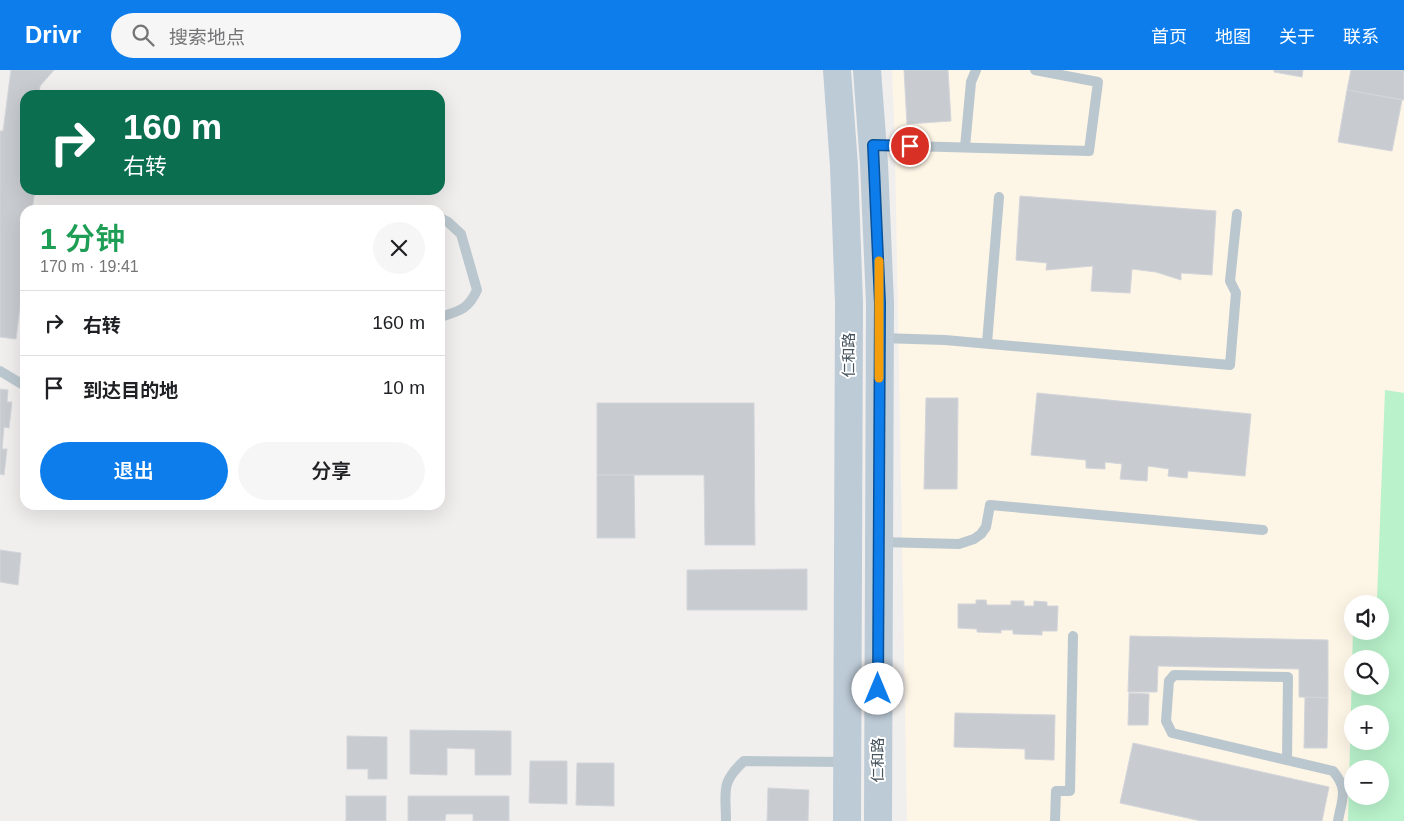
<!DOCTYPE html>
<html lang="zh">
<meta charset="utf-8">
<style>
body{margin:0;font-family:Arial,"Noto Sans SC",sans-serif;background:#f6f6f6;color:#202124;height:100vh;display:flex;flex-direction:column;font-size:19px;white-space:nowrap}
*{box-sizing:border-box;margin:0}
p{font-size:16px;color:#757577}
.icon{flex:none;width:28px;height:28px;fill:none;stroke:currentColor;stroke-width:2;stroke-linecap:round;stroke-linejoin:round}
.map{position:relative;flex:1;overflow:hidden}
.panel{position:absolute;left:20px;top:135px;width:425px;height:305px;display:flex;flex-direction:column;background:#fff;border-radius:15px;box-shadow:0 5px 20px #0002}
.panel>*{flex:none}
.top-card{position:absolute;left:20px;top:20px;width:425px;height:105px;border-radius:15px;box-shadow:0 5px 20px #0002;background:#0b6e4f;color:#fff;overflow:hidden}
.fabs{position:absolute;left:1344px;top:525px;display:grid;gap:10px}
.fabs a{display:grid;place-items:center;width:45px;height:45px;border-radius:50%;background:#fff;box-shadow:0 5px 20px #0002;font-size:25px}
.pin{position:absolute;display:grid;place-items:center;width:42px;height:42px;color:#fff;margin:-21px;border:2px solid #fff;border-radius:50%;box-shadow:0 1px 5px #0007}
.me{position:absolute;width:55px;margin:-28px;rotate:0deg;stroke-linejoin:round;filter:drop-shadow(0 0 4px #0008)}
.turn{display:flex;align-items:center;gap:18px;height:105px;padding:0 20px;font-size:22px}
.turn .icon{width:65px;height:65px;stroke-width:2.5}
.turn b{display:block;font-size:35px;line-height:42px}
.round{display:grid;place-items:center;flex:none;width:52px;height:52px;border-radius:26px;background:#f6f6f6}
.overview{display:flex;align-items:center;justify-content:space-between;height:85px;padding:0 20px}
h1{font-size:30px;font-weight:600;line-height:38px;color:#1e9e55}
.primary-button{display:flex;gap:10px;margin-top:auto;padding:10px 20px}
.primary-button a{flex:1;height:58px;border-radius:30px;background:#0d7dec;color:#fff;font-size:20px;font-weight:600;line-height:58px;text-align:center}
.primary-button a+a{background:#f6f6f6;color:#202124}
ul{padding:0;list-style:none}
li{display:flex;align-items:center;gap:15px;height:65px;padding:0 20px;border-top:1px solid #e0e0e0}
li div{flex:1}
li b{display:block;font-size:19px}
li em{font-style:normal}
header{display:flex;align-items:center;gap:30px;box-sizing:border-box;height:70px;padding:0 25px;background:#0d7dec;color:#fff}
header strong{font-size:24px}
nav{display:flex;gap:28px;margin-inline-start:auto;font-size:18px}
.search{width:350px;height:45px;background:#f6f6f6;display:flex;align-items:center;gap:12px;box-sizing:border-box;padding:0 18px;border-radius:28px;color:#757577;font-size:19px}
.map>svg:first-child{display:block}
.commercial{fill:#fdf5e6;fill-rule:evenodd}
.green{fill:#b9f2cb;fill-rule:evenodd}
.building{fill:#c8ccd1;stroke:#d2d5da}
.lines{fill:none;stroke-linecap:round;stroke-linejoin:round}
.lane{stroke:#bbc7ce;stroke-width:10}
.secondary{stroke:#bdcbd7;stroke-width:28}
.route-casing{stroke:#085199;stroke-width:12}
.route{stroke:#0d7dec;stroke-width:9}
.slow{stroke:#f59e0b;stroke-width:9}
.labels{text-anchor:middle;stroke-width:4;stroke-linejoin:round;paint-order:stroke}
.street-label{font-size:15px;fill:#45535d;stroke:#fff}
</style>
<header>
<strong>Drivr</strong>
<div class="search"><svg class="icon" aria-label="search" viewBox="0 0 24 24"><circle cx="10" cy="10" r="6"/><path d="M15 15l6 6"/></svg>搜索地点</div>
<nav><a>首页</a><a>地图</a><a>关于</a><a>联系</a></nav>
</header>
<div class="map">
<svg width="1404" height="751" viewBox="0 0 1404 751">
<rect width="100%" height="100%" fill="#f1eeee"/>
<path class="commercial" d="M892,0H1404V751H907L895,83ZM1352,534H1380V561H1352ZM1352,589H1380V616H1352ZM1352,644H1380V671H1352ZM1352,699H1380V726H1352Z"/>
<path class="green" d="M1385,320L1404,323V751H1348L1353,561H1380V534H1353V529L1377,530ZM1352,589H1380V616H1352ZM1352,644H1380V671H1352ZM1352,699H1380V726H1352Z"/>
<g class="building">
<path d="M11,0H54L40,16L39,25H25V33H24L23,37L25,38V120H35L32,140H25V195L23,212H25V228H21L16,269L0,267V61H3Z"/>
<path d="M904,0H948L951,51L907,54Z"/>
<path d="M1274,0H1303L1302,7L1274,2Z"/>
<path d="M1351,0H1404V30L1347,20Z"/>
<path d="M1347,20L1402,30L1392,81L1338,72Z"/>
<path d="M1020,126L1216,141L1212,205L1181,203V210L1156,202L1132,199L1130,223L1091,221L1093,196L1046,200L1047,193L1016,190Z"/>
<path d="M0,319L8,320L7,332H12L9,358L4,357L2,379H7L4,405L0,404Z"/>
<path d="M1037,323L1251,344L1245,406L1188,401L1187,408L1168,406L1169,399L1148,396L1147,411L1120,409L1122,394L1105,392V399L1086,398V390L1031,385Z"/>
<path d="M926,328H958L957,419H924Z"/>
<path d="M597,333H754L755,475H705L704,405H597Z"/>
<path d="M597,405H634L635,468H597Z"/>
<path d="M0,480L21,483L18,515L0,512Z"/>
<path d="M807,499V540H687V500Z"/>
<path d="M976,530H986L987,535H1011V531H1024V536H1034V531L1047,532V536H1058L1057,561H1042V565L1013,564V560H1001V563L977,562V559L958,558V534H976Z"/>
<path d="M1130,566L1328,570V628L1299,627V599L1158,596L1157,622H1128Z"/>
<path d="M1129,623L1149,624L1148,655H1128Z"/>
<path d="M1305,627L1328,628L1327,678H1304Z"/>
<path d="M955,643L1055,645L1054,690L1025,689V679L954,677Z"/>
<path d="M410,660L511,661V705H475V679L447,678V705L410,704Z"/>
<path d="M347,666L387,667V709H368V699H347Z"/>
<path d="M1133,673L1329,717L1322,751H1201L1120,733Z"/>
<path d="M530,691H567V734L529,733Z"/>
<path d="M577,693H614V736L576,735Z"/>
<path d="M768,718L809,720L808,751H767Z"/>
<rect x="346" y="726" width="40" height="25"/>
<path d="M408,726H509V751H473V744H446L445,751H408Z"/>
</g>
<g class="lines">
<g class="lane">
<path d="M873,75L1089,81L1098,12L1035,0"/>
<path d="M965,77L971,12L976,0"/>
<path d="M440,148L448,152L461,164L477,220C468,240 459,241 440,247"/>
<path d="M880,268L945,270L1230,295L1236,223L1230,211L1237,144"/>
<path d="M987,273L999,127"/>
<path d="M0,301L25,316"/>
<path d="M880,472L959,474L974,469L981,464L986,457L990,435L1263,460"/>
<path d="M1287,690L1288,607L1174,605L1169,611L1166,651L1172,663L1333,701C1349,720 1342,728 1338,751"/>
<path d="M726,751C726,721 720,713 744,691L847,692"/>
<path d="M1055,751L1056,721H1070L1073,566"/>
</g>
<g class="secondary">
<path d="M837,0L844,96L849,233L847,751"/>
<path d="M867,0L874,94L880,233L878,751"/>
</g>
</g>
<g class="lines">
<defs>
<path id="route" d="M878,619L880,233L873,75L910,76"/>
</defs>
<use href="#route" class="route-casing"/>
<use href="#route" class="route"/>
<path class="slow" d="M879,191V308"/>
</g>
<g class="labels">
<g class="street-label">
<text transform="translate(849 285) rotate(-90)" y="5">仁和路</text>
<text transform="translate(878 690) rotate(-90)" y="5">仁和路</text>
</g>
</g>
</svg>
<div class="fabs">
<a><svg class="icon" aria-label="sound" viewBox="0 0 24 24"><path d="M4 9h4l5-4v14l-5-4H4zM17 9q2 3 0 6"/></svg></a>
<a><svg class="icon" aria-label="search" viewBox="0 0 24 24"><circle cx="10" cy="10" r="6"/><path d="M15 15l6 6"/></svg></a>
<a>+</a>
<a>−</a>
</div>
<div class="pin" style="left:910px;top:76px;background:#d93025"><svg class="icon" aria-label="arrive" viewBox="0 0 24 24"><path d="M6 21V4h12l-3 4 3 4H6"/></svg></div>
<svg class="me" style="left:878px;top:619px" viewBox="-20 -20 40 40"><circle r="19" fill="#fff"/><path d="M0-13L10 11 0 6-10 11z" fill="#0d7dec"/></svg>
<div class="top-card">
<div class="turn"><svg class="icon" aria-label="right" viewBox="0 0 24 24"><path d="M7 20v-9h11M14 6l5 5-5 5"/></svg><div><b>160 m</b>右转</div></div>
</div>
<section class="panel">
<div class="overview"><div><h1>1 分钟</h1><p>170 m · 19:41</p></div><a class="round"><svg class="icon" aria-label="close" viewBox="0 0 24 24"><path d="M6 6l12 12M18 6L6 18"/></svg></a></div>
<ul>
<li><svg class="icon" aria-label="right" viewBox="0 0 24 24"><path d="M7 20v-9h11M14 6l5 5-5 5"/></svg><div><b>右转</b></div><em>160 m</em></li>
<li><svg class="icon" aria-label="arrive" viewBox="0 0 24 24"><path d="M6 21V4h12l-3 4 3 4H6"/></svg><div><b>到达目的地</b></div><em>10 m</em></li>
</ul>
<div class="primary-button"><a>退出</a><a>分享</a></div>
</section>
</div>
